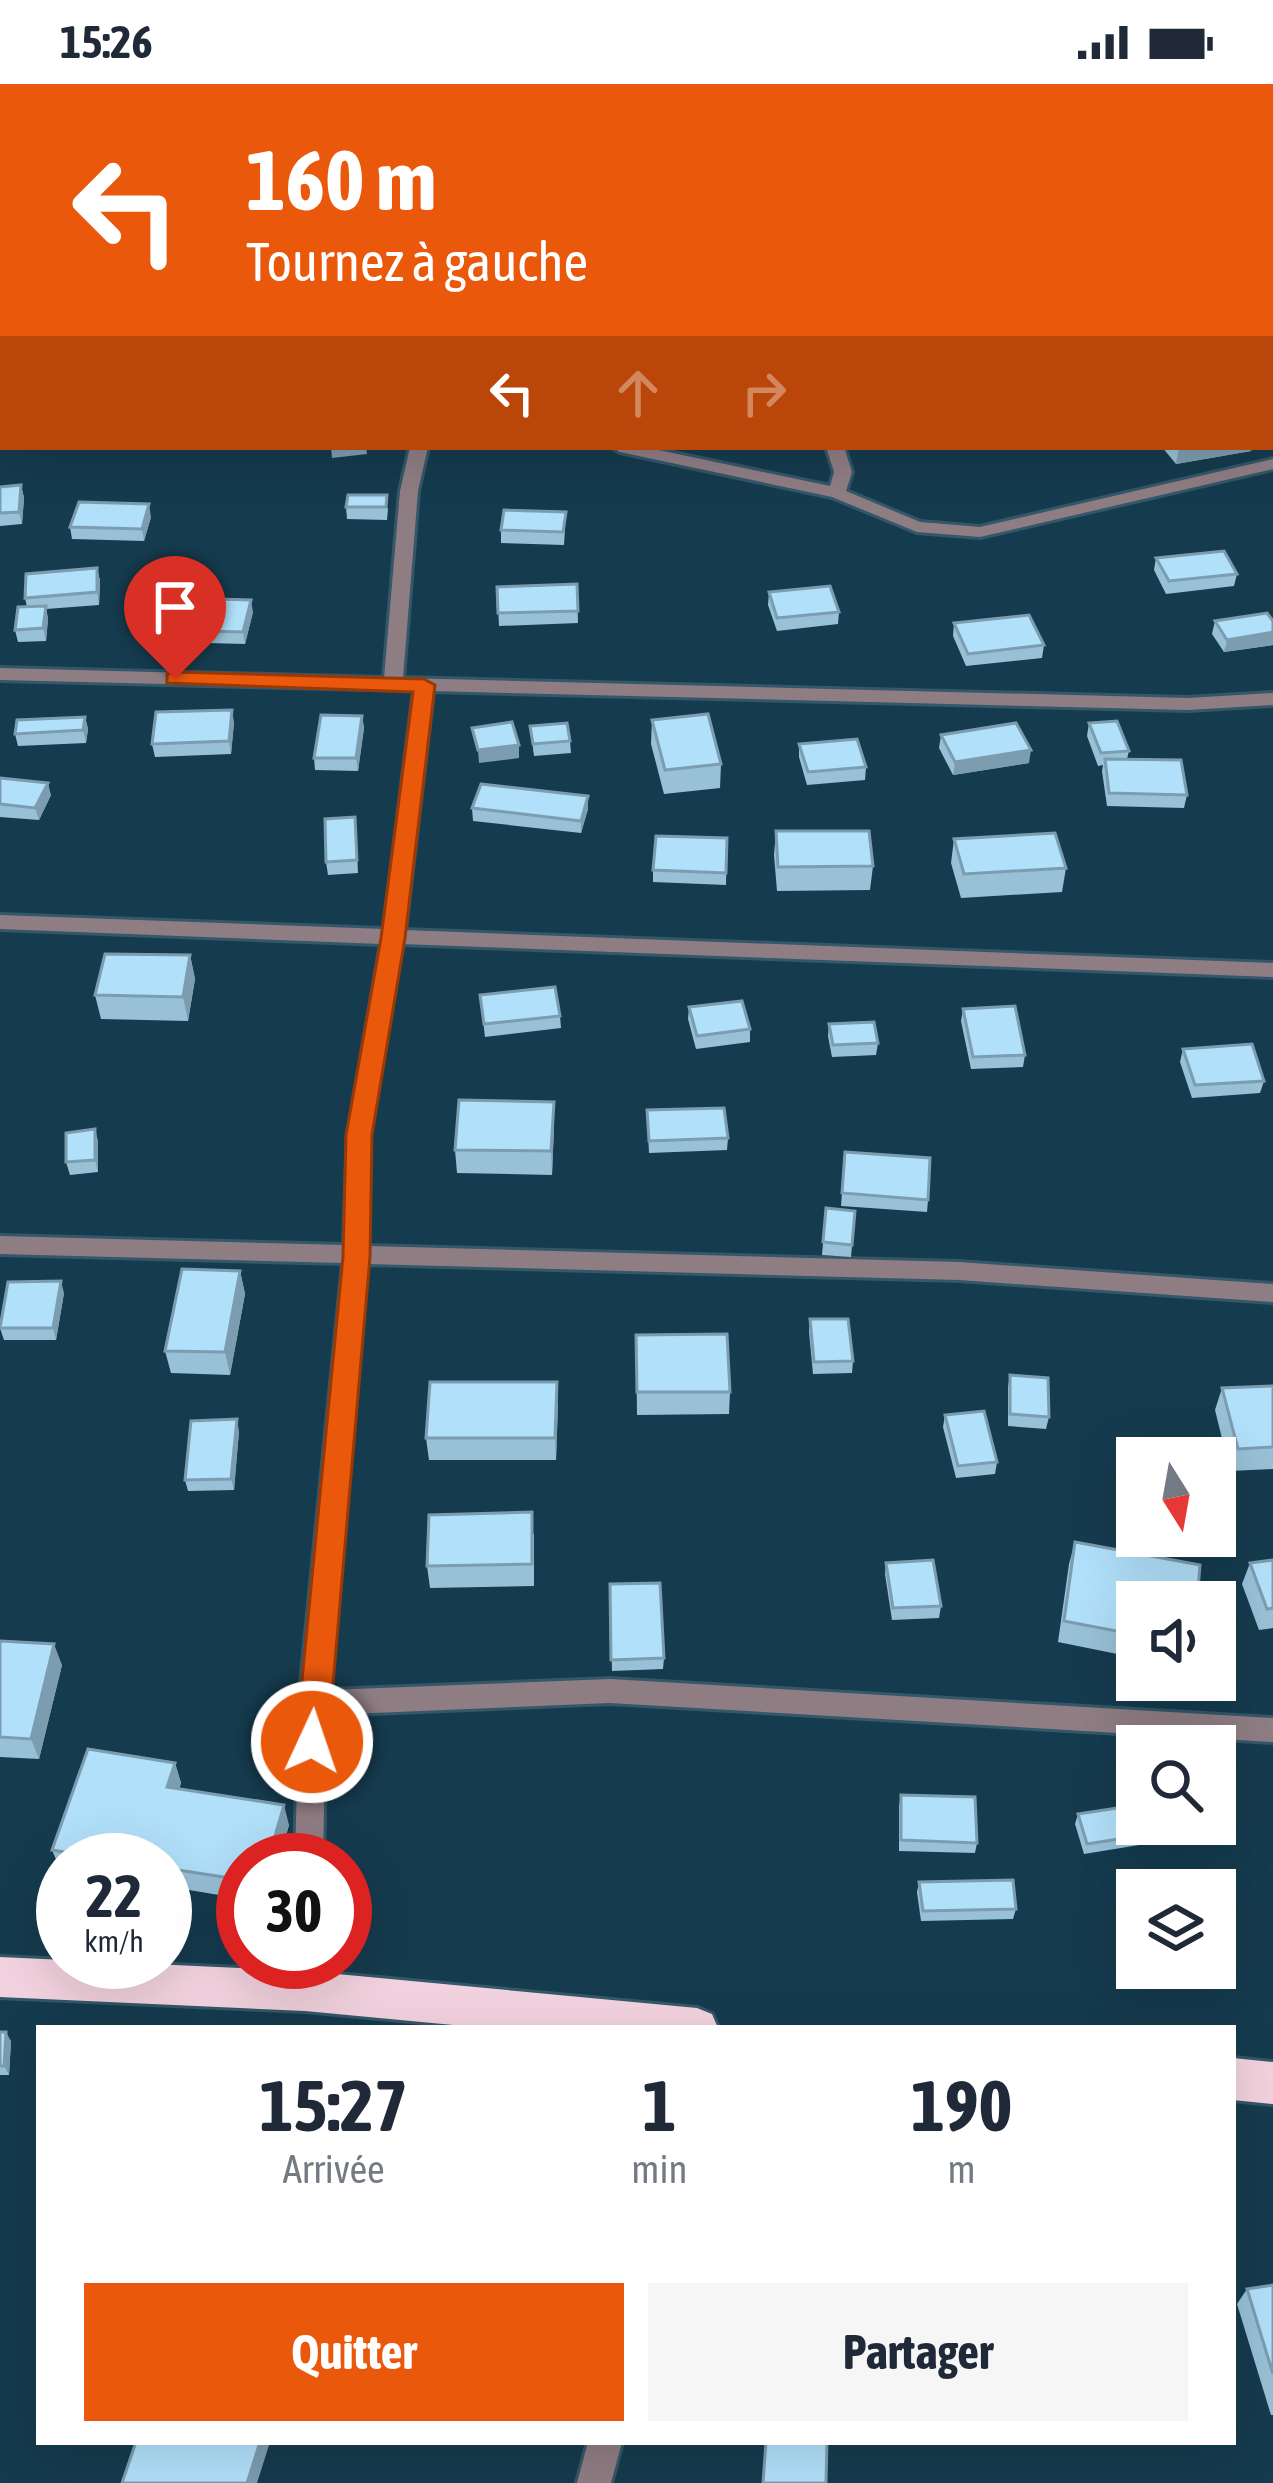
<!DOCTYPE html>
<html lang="fr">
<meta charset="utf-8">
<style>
body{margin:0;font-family:"Asap Condensed",sans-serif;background:#f6f6f7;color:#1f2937;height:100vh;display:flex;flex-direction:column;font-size:45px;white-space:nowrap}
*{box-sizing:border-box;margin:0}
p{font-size:39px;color:#747a83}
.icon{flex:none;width:66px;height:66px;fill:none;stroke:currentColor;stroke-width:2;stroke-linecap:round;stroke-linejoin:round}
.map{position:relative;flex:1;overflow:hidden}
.drawer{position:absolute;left:36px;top:1941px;width:1200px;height:420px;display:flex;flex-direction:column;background:#fff;border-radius:0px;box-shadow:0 12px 48px #0002}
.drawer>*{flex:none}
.guide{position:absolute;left:0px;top:0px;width:1275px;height:366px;box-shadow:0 12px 48px #0002;background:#ea580c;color:#fff;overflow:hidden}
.needle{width:78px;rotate:169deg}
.controls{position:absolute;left:1116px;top:1353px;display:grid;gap:24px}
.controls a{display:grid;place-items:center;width:120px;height:120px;border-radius:0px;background:#fff;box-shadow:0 12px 48px #0002;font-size:60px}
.speed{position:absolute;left:36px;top:1749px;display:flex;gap:24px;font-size:60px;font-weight:700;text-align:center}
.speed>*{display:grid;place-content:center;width:156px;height:156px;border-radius:50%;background:#fff;box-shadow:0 12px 48px #0002;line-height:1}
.speed small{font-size:30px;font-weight:400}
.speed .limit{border:18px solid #d22;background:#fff;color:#111}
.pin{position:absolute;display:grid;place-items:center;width:102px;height:102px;color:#fff;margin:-123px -51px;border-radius:50% 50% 50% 0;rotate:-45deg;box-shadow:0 0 12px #0007}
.pin .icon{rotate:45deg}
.me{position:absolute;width:132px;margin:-66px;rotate:3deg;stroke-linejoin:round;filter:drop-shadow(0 0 9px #0008)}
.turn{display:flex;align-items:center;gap:42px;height:252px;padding:0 48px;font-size:54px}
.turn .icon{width:156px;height:156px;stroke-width:2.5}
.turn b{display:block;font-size:84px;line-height:102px}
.lanes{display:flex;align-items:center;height:114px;padding:0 48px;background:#0003;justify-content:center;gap:60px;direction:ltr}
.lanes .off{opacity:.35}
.eta{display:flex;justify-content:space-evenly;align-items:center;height:204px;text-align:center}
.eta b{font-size:72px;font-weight:700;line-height:84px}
.button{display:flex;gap:24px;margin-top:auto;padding:24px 48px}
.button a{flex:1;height:138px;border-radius:0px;background:#ea580c;color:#fff;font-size:48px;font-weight:700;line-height:138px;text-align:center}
.button a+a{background:#f6f6f7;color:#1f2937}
.status{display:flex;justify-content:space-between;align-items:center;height:84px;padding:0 60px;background:#fff;direction:ltr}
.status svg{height:33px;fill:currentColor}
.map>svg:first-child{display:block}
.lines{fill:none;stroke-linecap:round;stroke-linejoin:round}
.minor-casing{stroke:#345769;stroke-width:6}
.trunk-casing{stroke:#345769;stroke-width:6}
.minor{fill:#8f7d84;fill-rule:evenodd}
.trunk{fill:#f2d2de;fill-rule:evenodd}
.wall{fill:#98c1d7}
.shaded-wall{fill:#7c9daf}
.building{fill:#b1e0fa;stroke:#7c9daf;stroke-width:3}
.route{fill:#ea580c;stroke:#983908;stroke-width:3}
</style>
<div class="status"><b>15:26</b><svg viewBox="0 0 49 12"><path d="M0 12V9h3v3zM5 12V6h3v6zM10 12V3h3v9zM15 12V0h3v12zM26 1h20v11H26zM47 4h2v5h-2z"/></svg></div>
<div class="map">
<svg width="1273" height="2399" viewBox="0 0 1273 2399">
<rect width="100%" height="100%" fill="#153b4e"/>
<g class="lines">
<defs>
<g id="minor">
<path d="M436,0H692L434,3Z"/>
<path d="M0,212L3,213V223L0,222Z"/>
<rect x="1272" y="231" width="1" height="10"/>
<path d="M3,348V361L0,362V349Z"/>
<path d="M410,363H428L418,407L403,594L1188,614L1273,609V621L1188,626L433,607L405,846L1273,879V893L402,860L370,1051L368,1162L959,1178L1273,1200V1218L959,1196L367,1180L328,1606L610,1595L1273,1634V1658L610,1619L326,1631L323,1776H295L299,1619L343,1179L0,1170V1152L344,1161L348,1051L381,860L0,845V831L384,845L414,606L0,596V584L384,594L400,407Z"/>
<path d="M611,363H644L830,402L834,388L826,363H844L852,388L846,407L920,438L980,443L1273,375V385L980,453L917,448L832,413L620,368Z"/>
<path d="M588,2358H622L611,2399H577Z"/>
</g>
<g id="trunk">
<path d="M0,1873L305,1887L697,1924L712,1930L718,1944H485L305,1927L0,1913Z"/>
<path d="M1233,1974L1273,1978V2020L1233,2016Z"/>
</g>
</defs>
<use href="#minor" class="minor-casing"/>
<use href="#trunk" class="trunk-casing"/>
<use href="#minor" class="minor"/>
<use href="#trunk" class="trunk"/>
</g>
<g class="wall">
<path d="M1162,363H1252L1251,367L1176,380Z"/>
<path d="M21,401L24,414L22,440L0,442V403Z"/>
<path d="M346,423L388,424L387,436L347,435Z"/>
<path d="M566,428L564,461L501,459V446Z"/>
<path d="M151,433L144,457L72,455L70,443Z"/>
<path d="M1156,474L1237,490L1234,502L1166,510L1154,486Z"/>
<path d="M97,484L100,497L99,521L46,525L48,535L46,557L18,558L15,546L27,523L25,514Z"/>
<path d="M577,500L578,539L499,542L497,503Z"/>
<path d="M769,508L839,528L838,540L777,547L768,521Z"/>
<path d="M253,528L245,560L170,558L168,546Z"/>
<path d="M1215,537H1273V561L1224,568L1212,550Z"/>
<path d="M954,539L1044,561L1042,574L966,582L953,552Z"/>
<path d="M362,632L364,644L358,687L315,686L314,674Z"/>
<path d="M85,633L88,645L86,659L18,662L15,650Z"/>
<path d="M652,636L721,680L720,704L664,710L651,660Z"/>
<path d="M234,638L231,670L155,673L152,660Z"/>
<path d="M1089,639L1129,667L1127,675L1187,711L1184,724L1107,722L1102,687L1103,681L1098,682L1087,652Z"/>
<path d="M530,642L570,657L571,669L534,672Z"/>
<path d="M941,651L1029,679L953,691L939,664Z"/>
<path d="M799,660L866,683L865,696L807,701L799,673Z"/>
<path d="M0,694L51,711L39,736L0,733Z"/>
<path d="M588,712V725L581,749L473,737L472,724Z"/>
<path d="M356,745L358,789L328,791L326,778Z"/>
<path d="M776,747L873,782L870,806L777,807L774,771Z"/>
<path d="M727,754L726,801L653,798V786Z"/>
<path d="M954,755L1066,784L1062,808L961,814L951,779Z"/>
<path d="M190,871L195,895L188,937L101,935L95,911Z"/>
<path d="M480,911L560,932L561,944L485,953Z"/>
<path d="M689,923L750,945V958L696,965L688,935Z"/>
<path d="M963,925L1025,971L1023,983L971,985L961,937Z"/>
<path d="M829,940L878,959L876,971L832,973L828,952Z"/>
<path d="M1183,965L1264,997L1260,1009L1192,1014L1180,978Z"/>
<path d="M647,1026L728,1054L727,1066L649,1069Z"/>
<path d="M554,1042L552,1091L457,1089L455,1066Z"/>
<path d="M95,1045L98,1058V1088L70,1091L66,1078Z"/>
<path d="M845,1068L928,1116L927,1128L841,1122Z"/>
<path d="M826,1124L855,1127L851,1173L822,1171Z"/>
<path d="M240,1187L245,1210L230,1291L171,1289L165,1267Z"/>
<path d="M64,1209L56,1256H4L0,1244Z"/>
<path d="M810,1235L853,1277L852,1289L813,1290L809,1248Z"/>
<path d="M636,1251L730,1308L729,1330L637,1331Z"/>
<path d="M1010,1291L1049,1333L1046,1345L1008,1342V1303Z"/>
<path d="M1273,1302V1385L1230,1387L1215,1326L1222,1304Z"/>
<path d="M558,1320L556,1376H429L426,1354Z"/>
<path d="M945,1331L997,1378L995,1390L956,1394L943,1343Z"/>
<path d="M239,1347L234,1406L188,1407L185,1396Z"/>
<path d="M534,1450V1502L430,1504L427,1482Z"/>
<path d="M1075,1458L1137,1518V1574L1058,1558L1069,1480Z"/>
<path d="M1273,1476V1544L1259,1546L1242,1500L1250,1479Z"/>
<path d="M886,1479L941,1522L939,1534L892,1536L885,1490Z"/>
<path d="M610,1500L664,1574L663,1585L612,1587Z"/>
<path d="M0,1557L62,1581L39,1675L0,1673Z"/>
<path d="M175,1679L181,1699L179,1705L289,1741L279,1776H243V1815L165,1802V1776H63V1786L60,1785L52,1766Z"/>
<path d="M901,1711L977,1759L975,1769L899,1767V1722Z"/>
<path d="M1078,1730L1175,1746L1170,1756L1084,1770L1075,1740Z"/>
<path d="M919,1798L1016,1825L1013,1835L921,1837L917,1808Z"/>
<path d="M0,1948L11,1957L9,1991H0Z"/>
<path d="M1273,2201V2331H1271L1237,2220L1247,2205Z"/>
</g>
<g class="shaded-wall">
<path d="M331,363H366L367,370L332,374Z"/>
<path d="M1179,363H1252L1251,367L1176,380Z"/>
<path d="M21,401L24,414L22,440L19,428Z"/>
<path d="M149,420L151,433L144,457L142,445Z"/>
<path d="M97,484L100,497L99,521L97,508Z"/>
<path d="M251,516L253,528L245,560L243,548Z"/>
<path d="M46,522L48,535L46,557L43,544Z"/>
<path d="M1273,548V561L1224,568L1227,556Z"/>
<path d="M232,626L234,638L231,670L229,657Z"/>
<path d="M362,632L364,644L358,687L356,674Z"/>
<path d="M85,633L88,645L86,659L83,646Z"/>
<path d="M519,661V674L479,679L478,666Z"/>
<path d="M1031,666L1029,679L953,691L955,678Z"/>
<path d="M48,699L51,711L39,736L35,724Z"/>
<path d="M588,712V725L581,749V737Z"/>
<path d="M190,871L195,895L188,937L183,913Z"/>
<path d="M554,1018V1042L552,1091L551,1067Z"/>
<path d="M95,1045L98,1058V1088L95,1076Z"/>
<path d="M240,1187L245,1210L230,1291L225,1268Z"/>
<path d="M61,1197L64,1209L56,1256L53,1244Z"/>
<path d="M557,1298L558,1320L556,1376L555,1354Z"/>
<path d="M237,1335L239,1347L234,1406L231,1395Z"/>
<path d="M54,1560L62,1581L39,1675L31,1655Z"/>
<path d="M175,1679L181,1699L174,1723L167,1703Z"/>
<path d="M284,1721L289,1741L279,1776H268Z"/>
<path d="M6,1948L11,1957L9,1991L4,1982Z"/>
<path d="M260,2358H270L257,2399H247Z"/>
</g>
<g class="building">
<path d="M21,401L19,428L0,429V403Z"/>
<path d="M348,411H387L386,423H346Z"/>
<path d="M79,418L149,420L142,445L70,443Z"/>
<path d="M504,426L566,428L563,448L501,446Z"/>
<path d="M1224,467L1237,490L1169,497L1156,474Z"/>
<path d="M97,484V508L25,514L26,490Z"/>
<path d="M577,500L578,527L498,529L497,503Z"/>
<path d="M830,502L839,528L777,534L769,508Z"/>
<path d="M177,514L251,516L243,548L168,546Z"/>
<path d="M46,522L43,544L15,546L18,523Z"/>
<path d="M1267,529L1273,537V548L1227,556L1215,537Z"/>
<path d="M1029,531L1044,561L968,570L954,539Z"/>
<path d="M232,626L229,657L152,660L156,628Z"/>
<path d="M708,630L721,680L665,686L652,636Z"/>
<path d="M321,631L362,632L356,674H314Z"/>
<path d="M85,633L83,646L15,650L17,636Z"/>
<path d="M1117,637L1129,667L1101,669L1089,639Z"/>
<path d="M512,638L519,661L478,666L472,644Z"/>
<path d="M567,639L570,657L533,660L530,642Z"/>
<path d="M1016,639L1031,666L955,678L941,651Z"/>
<path d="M857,655L866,683L808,688L799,660Z"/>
<path d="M1105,675L1181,676L1187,711L1109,709Z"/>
<path d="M0,694L48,699L35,724L0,720Z"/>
<path d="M481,700L588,712L581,737L472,724Z"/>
<path d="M355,733L357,776L326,778L325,735Z"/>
<path d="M776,747H869L873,782L778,783Z"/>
<path d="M1055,749L1066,784L964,790L954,755Z"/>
<path d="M656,752L727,754L726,789L653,786Z"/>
<path d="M105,870L190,871L183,913L95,911Z"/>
<path d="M555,903L560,932L484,940L480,911Z"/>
<path d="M742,917L750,945L697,952L689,923Z"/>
<path d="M1015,922L1025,971L973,973L963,925Z"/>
<path d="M874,938L878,959L833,961L829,940Z"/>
<path d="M1252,960L1264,997L1195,1001L1183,965Z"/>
<path d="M459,1016L554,1018L551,1067L455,1066Z"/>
<path d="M724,1024L728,1054L649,1057L647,1026Z"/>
<path d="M95,1045V1076L66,1078V1049Z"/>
<path d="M845,1068L930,1074L928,1116L842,1109Z"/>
<path d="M826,1124L855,1127L852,1161L823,1158Z"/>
<path d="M182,1185L240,1187L225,1268L165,1267Z"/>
<path d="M61,1197L53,1244H0L8,1198Z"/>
<path d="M810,1235H848L853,1277L814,1278Z"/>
<path d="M727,1250L730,1308H637L636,1251Z"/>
<path d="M1010,1291L1048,1294L1049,1333L1010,1330Z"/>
<path d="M430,1298H557L555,1354H426Z"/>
<path d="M1273,1302V1363L1238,1365L1222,1304Z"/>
<path d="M984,1327L997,1378L958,1382L945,1331Z"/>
<path d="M237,1335L231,1395L185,1396L191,1337Z"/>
<path d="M532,1428V1480L427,1482L429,1431Z"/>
<path d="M1075,1458L1200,1481L1197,1518H1137V1551L1064,1537Z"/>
<path d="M933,1476L941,1522L893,1524L886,1479Z"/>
<path d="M1273,1476V1524L1267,1525L1250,1479Z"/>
<path d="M660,1499L664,1574L611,1576L610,1500Z"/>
<path d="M0,1557L54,1560L31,1655L0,1653Z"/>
<path d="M88,1665L175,1679L167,1703L284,1721L268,1776H243V1796L165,1784V1776H115L52,1766Z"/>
<path d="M901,1711L975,1713L977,1759L901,1756Z"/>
<path d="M1137,1721V1740H1173L1175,1746L1087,1760L1078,1730Z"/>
<path d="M1013,1796L1016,1825L923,1827L919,1798Z"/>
<path d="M0,1948H6L4,1982H0Z"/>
<path d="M1273,2201V2290L1247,2205Z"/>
<path d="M136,2358H260L247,2399H122Z"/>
<path d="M766,2358H827L826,2399H763Z"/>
</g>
<path class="route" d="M175,588L424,595L435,601L405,854L372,1051L370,1173L328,1658L323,1668L312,1673L301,1668L296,1658L343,1173L346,1051L381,854L413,608L167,599V590Z"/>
</svg>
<div class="controls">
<a><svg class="needle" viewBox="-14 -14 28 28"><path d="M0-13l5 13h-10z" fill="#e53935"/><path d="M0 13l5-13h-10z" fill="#747a83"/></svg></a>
<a><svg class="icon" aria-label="sound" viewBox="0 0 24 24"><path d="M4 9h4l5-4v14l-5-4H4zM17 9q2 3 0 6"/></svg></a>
<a><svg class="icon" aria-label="search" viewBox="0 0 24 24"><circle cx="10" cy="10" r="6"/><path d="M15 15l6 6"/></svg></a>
<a><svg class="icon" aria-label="layers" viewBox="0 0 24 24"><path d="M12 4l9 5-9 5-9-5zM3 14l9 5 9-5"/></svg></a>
</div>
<div class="speed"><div>22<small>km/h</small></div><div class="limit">30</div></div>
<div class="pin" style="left:175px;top:595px;background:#d93025"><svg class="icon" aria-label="arrive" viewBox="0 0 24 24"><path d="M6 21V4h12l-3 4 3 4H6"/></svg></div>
<svg class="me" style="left:312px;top:1658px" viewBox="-20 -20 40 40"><circle r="17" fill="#ea580c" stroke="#fff" stroke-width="3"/><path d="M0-11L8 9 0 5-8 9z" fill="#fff"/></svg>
<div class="guide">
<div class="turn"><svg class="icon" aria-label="left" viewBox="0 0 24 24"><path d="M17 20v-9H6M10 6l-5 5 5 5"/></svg><div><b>160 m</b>Tournez à gauche</div></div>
<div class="lanes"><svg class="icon" aria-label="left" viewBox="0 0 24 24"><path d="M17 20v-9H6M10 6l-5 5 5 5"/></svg><svg class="icon off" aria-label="ahead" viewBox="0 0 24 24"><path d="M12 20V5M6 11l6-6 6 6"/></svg><svg class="icon off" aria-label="right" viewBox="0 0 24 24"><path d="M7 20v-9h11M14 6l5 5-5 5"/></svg></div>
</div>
<section class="drawer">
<div class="eta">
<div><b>15:27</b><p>Arrivée</p></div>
<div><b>1</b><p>min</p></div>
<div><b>190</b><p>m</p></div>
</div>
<div class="button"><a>Quitter</a><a>Partager</a></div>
</section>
</div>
